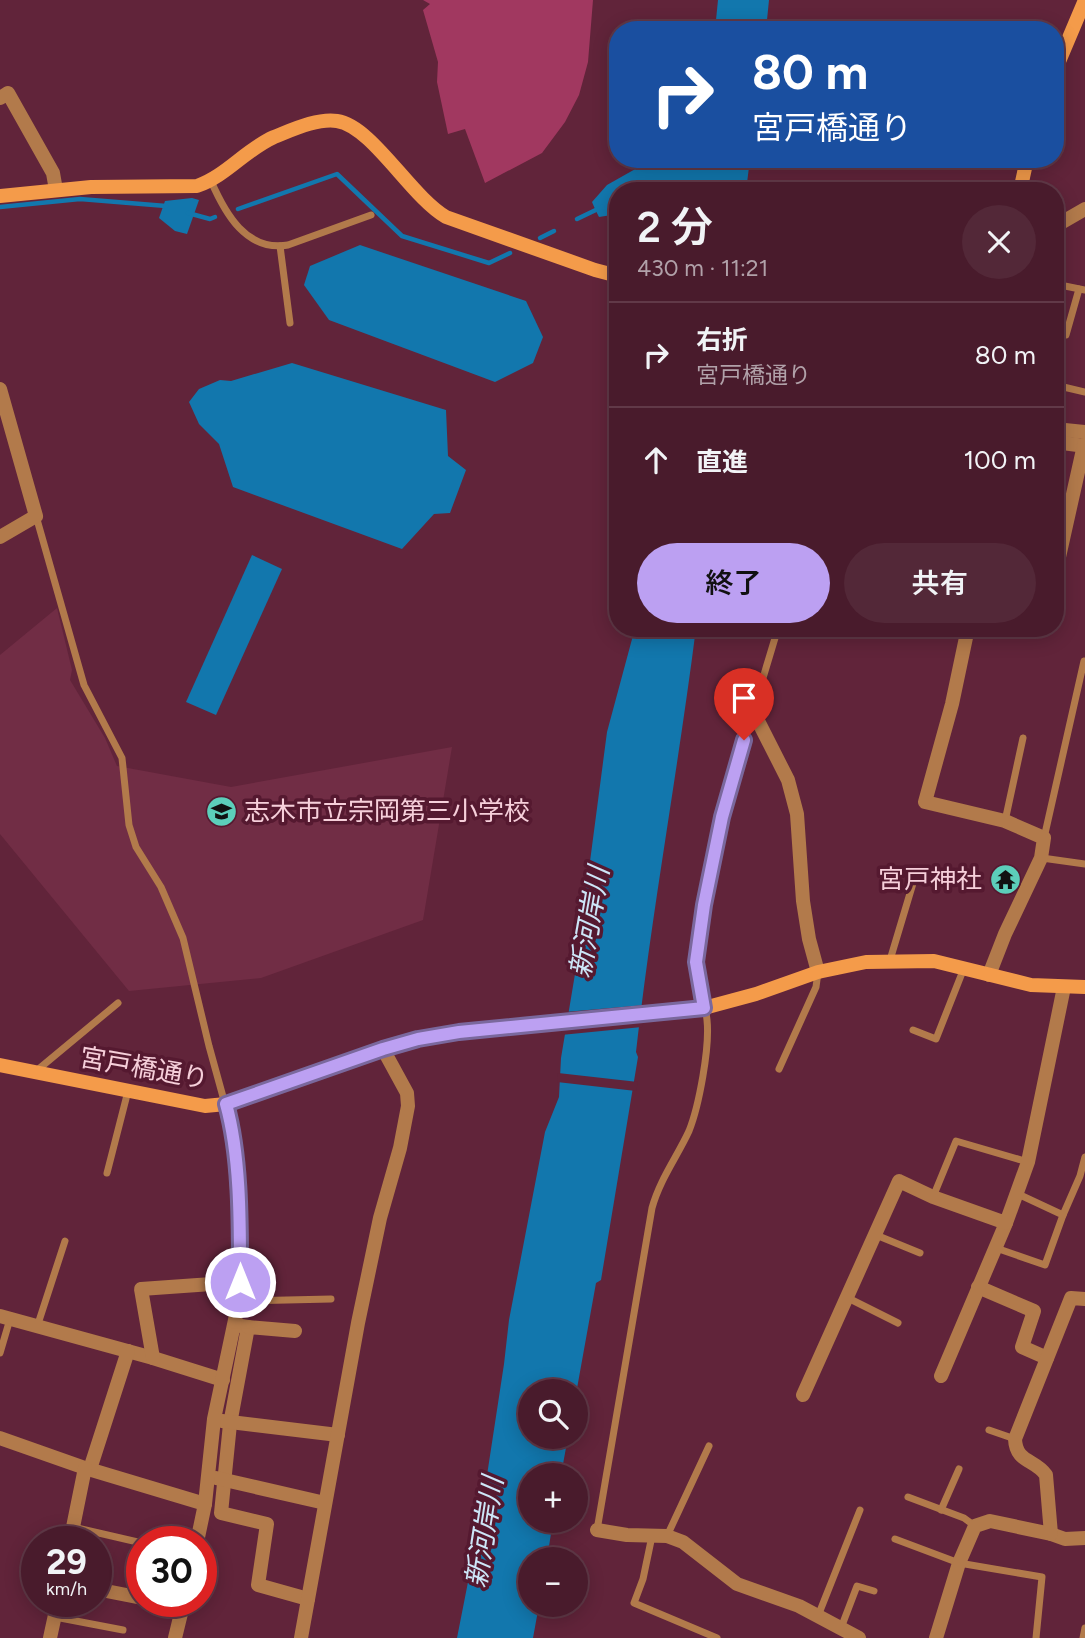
<!DOCTYPE html>
<html lang="ja">
<meta charset="utf-8">
<style>
body{margin:0;font-family:Figtree,"Noto Sans JP",sans-serif;background:#532838;color:#f1f3f6;height:100vh;display:flex;flex-direction:column;font-size:26px;white-space:nowrap}
*{box-sizing:border-box;margin:0}
p{font-size:23px;color:#b1a1a9}
.icon{flex:none;width:38px;height:38px;fill:none;stroke:currentColor;stroke-width:2;stroke-linecap:round;stroke-linejoin:round}
.map{position:relative;flex:1;overflow:hidden}
.panel{position:absolute;left:609px;top:182px;width:455px;height:455px;display:flex;flex-direction:column;background:#491b2c;border-radius:28px;box-shadow:0 4px 18px #0003,0 0 0 2px #613948}
.panel>*{flex:none}
.banner{position:absolute;left:609px;top:21px;width:455px;height:147px;border-radius:28px;box-shadow:0 4px 18px #0003,0 0 0 2px #613948;background:#1a4fa0;color:#fff;overflow:hidden}
.fabs{position:absolute;left:518px;top:1379px;display:grid;gap:14px}
.fabs a{display:grid;place-items:center;width:70px;height:70px;border-radius:50%;background:#491b2c;box-shadow:0 4px 18px #0003,0 0 0 2px #613948;font-size:35px}
.speed{position:absolute;left:21px;top:1526px;display:flex;gap:14px;font-size:35px;font-weight:700;text-align:center}
.speed>*{display:grid;place-content:center;width:91px;height:91px;border-radius:50%;background:#491b2c;box-shadow:0 4px 18px #0003,0 0 0 2px #613948;line-height:1}
.speed small{font-size:18px;font-weight:400}
.speed .limit{border:10px solid #d22;background:#fff;color:#111}
.pin{position:absolute;display:grid;place-items:center;width:60px;height:60px;color:#fff;margin:-72px -30px;border-radius:50% 50% 50% 0;rotate:-45deg;box-shadow:0 0 7px #0007}
.pin .icon{rotate:45deg}
.me{position:absolute;width:77px;margin:-38px;rotate:0deg;stroke-linejoin:round;filter:drop-shadow(0 0 5px #0008)}
.turn{display:flex;align-items:center;gap:24px;height:147px;padding:0 28px;font-size:32px}
.turn .icon{width:91px;height:91px;stroke-width:2.5}
.turn b{display:block;font-size:49px;line-height:60px}
.round{display:grid;place-items:center;flex:none;width:74px;height:74px;border-radius:37px;background:#532838}
.headline{display:flex;align-items:center;justify-content:space-between;height:119px;padding:0 28px}
h1{font-size:42px;font-weight:600;line-height:52px}
.button{display:flex;gap:14px;margin-top:auto;padding:14px 28px}
.button a{flex:1;height:80px;border-radius:42px;background:#bca0f2;color:#111;font-size:28px;font-weight:600;line-height:80px;text-align:center}
.button a+a{background:#532838;color:#f1f3f6}
ul{padding:0;list-style:none}
li{display:flex;align-items:center;gap:21px;height:105px;padding:0 28px;border-top:2px solid #613948}
li div{flex:1}
li b{display:block;font-size:26px}
li em{font-style:normal}
.map>svg:first-child{display:block}
.built{fill:#712d45}
.grass{fill:#a13860}
.water{fill:#1277ad}
.pier{fill:#61243a}
.lines{fill:none;stroke-linecap:round;stroke-linejoin:round}
.stream{stroke:#1277ad;stroke-width:4.5}
.lane{stroke:#b27a4b;stroke-width:7}
.street{stroke:#b27a4b;stroke-width:14}
.secondary{stroke:#f49b4a;stroke-width:14}
.route-casing{stroke:#7a689d;stroke-width:18}
.route{stroke:#bca0f2;stroke-width:12}
.labels{text-anchor:middle;stroke-width:7;stroke-linejoin:round;paint-order:stroke}
.poi-label{font-size:26px;fill:#f6cfda;stroke:#551930;text-anchor:start}
.street-label{font-size:26px;fill:#f6cfda;stroke:#551930}
.water-label{font-size:28px;font-style:italic;fill:#cde6f8;stroke:#551930}
</style>
<div class="map">
<svg width="1085" height="1638" viewBox="0 0 1085 1638">
<rect width="100%" height="100%" fill="#61243a"/>
<path class="built" d="M57,608L72,670L70,680L105,738L117,766L231,787L452,747L423,920L261,978L129,991L0,834V655Z"/>
<path class="grass" d="M423,0H593L588,62L579,95L565,122L542,153L485,183L465,129L448,134L437,82L438,62L423,10L430,4Z"/>
<g class="water">
<path d="M718,0H769L766,30H715Z"/>
<path d="M653,159H750L746,191H695L696,184L692,182L675,191L672,186L661,191H618V214L599,217L596,211L599,208L595,209L592,202L607,185Z"/>
<path d="M192,198L199,200L187,234L175,231L159,218L165,201Z"/>
<path d="M360,245L526,301L543,337L533,363L495,382L329,320L304,285L310,266Z"/>
<path d="M292,363L446,410L448,456L466,470L450,513L434,514L402,549L233,487L219,444L199,424L189,402L199,389L220,380L231,381Z"/>
<path d="M252,555L282,569L216,715L186,702Z"/>
<path d="M635,628H696C678,770 652,910 636,1052L638,1057L601,1280L596,1283L576,1394V1391H530V1437H568L561,1475H530V1521H553L547,1559H530V1605H539L533,1638H457L480,1521L504,1364L509,1320L545,1132L559,1097L561,1058L576,968L607,732Z"/>
</g>
<g class="pier">
<path d="M645,1005L642,1027L561,1035L565,1012Z"/>
<path d="M558,1073L638,1082L636,1091L557,1082Z"/>
</g>
<g class="lines">
<g class="stream">
<path d="M0,207L80,199L166,206"/>
<path d="M238,209L337,174L402,236L489,263L510,253"/>
<path d="M188,213L210,219L215,217"/>
<path d="M577,219L602,207"/>
<path d="M540,238L554,231"/>
</g>
<g class="lane">
<path d="M211,181C225,213 246,252 288,245L371,215"/>
<path d="M280,246L290,323"/>
<path d="M1055,284L1085,290"/>
<path d="M1066,335L1079,289"/>
<path d="M1055,385L1085,392"/>
<path d="M36,516L84,685L122,758L129,825L136,847L161,887L183,938L209,1046L225,1104"/>
<path d="M1005,821L1023,738"/>
<path d="M1044,838L1084,661"/>
<path d="M1042,858L1085,864"/>
<path d="M890,960L914,880"/>
<path d="M913,1030L936,1039L964,968"/>
<path d="M779,1069L816,987L818,972"/>
<path d="M35,1072L118,1003"/>
<path d="M107,1173L128,1091"/>
<path d="M933,1197L956,1141L1028,1162"/>
<path d="M1063,1215L1080,1176L1085,1157"/>
<path d="M876,1235L920,1253"/>
<path d="M996,1248L1045,1265L1063,1215L1018,1194"/>
<path d="M846,1297L898,1323"/>
<path d="M239,1301L331,1299"/>
<path d="M37,1327L65,1241"/>
<path d="M0,1353L10,1319"/>
<path d="M989,1430L1015,1439"/>
<path d="M908,1497L964,1518L975,1526"/>
<path d="M941,1510L959,1469"/>
<path d="M73,1527L142,1543"/>
<path d="M597,1530L652,1208C660,1179 677,1157 689,1131C699,1106 710,1047 707,1020C705,1001 698,982 696,962C709,847 745,739 778,628"/>
<path d="M652,1536L643,1579L634,1603L717,1638"/>
<path d="M667,1536L709,1446"/>
<path d="M895,1539L959,1563L1042,1577L1036,1638"/>
<path d="M818,1616L860,1510"/>
<path d="M55,1617L123,1630"/>
<path d="M841,1628L857,1586L874,1591"/>
<path d="M1083,1638L1085,1628"/>
</g>
<g class="street">
<path d="M0,98L8,93L53,173L56,190"/>
<path d="M1055,237L1059,224L1085,209"/>
<path d="M0,389L36,516L0,537"/>
<path d="M1055,429L1085,432"/>
<path d="M1055,442L1085,446"/>
<path d="M1055,575L1084,445"/>
<path d="M968,628L952,704L925,802L1005,821L1044,838L1041,858L1005,934L989,975"/>
<path d="M753,711L788,780L797,814L803,901L809,939L818,972"/>
<path d="M978,1287L1034,1311L1022,1347L1047,1358"/>
<path d="M0,1316L153,1358L223,1380"/>
<path d="M235,1325L248,1327L230,1424L221,1513L267,1524L258,1585L308,1599"/>
<path d="M248,1327L295,1331"/>
<path d="M153,1358L141,1289L240,1282"/>
<path d="M941,1376L1006,1223"/>
<path d="M803,1395L899,1181L933,1197L1006,1223L1028,1162L1064,987"/>
<path d="M222,1421L338,1435"/>
<path d="M0,1438L85,1468L205,1504"/>
<path d="M90,1469L128,1351"/>
<path d="M216,1478L325,1503"/>
<path d="M597,1530L627,1535L667,1536L683,1542L737,1584L799,1606L859,1638"/>
<path d="M1051,1534L1065,1539L1085,1538"/>
<path d="M70,1542L85,1468"/>
<path d="M197,1542L205,1504L214,1419L239,1301L240,1238L234,1142L226,1104"/>
<path d="M96,1589L142,1598"/>
<path d="M162,1601L163,1602"/>
<path d="M50,1638L58,1601"/>
<path d="M175,1638L184,1601"/>
<path d="M301,1638L358,1323L380,1218L400,1148L408,1106L407,1093L383,1049"/>
<path d="M936,1638L959,1563L975,1526L990,1521L1051,1534L1046,1475C1035,1459 1016,1463 1015,1439L1071,1298L1085,1299"/>
</g>
<g class="secondary">
<path d="M1055,71L1085,0"/>
<path d="M1020,191L1027,159"/>
<path d="M0,196L91,187L197,186C226,176 245,150 274,137C292,130 317,118 337,121C372,126 411,197 446,217L595,270L618,276"/>
<path d="M0,1065L205,1106L226,1104L240,1100L383,1049L418,1039L459,1032L704,1008L756,994L818,972L866,962L934,961L1031,985L1085,987"/>
</g>
</g>
<g class="lines">
<defs>
<path id="route" d="M240,1282C240,1227 241,1158 226,1104L383,1049L418,1039L459,1032L704,1008L696,962L704,905L722,817L744,740"/>
</defs>
<use href="#route" class="route-casing"/>
<use href="#route" class="route"/>
</g>
<defs>
<symbol id="school-disc" viewBox="-11 -11 22 22"><circle r="9.5" fill="#5cceba" stroke="#551930"/><path d="M0-5L7-2L0 1L-7-2ZM-4 1L0 2.5L4 1V4Q0 6-4 4Z" fill="#111"/></symbol>
<symbol id="temple-disc" viewBox="-11 -11 22 22"><circle r="9.5" fill="#5cceba" stroke="#551930"/><path d="M0-6L5-2H3V0L6.5 2.5H4V6H1.5V3h-3V6H-4V2.5H-6.5L-3 0V-2H-5Z" fill="#111"/></symbol>
</defs>
<g fill-rule="evenodd">
<use href="#school-disc" x="204" y="794" width="35" height="35"/>
<use href="#temple-disc" x="988" y="862" width="35" height="35"/>
</g>
<g class="labels">
<g class="poi-label">
<text x="244" y="820">志木市立宗岡第三小学校</text>
<text x="982" y="888" text-anchor="end">宮戸神社</text>
</g>
<g class="street-label">
<text transform="translate(144 1068) rotate(10)" y="9">宮戸橋通り</text>
</g>
<g class="water-label">
<text transform="translate(589 922) rotate(-80)" y="10">新河岸川</text>
<text transform="translate(484 1532) rotate(-81)" y="10">新河岸川</text>
</g>
</g>
</svg>
<div class="fabs">
<a><svg class="icon" aria-label="search" viewBox="0 0 24 24"><circle cx="10" cy="10" r="6"/><path d="M15 15l6 6"/></svg></a>
<a>+</a>
<a>−</a>
</div>
<div class="speed"><div>29<small>km/h</small></div><div class="limit">30</div></div>
<div class="pin" style="left:744px;top:740px;background:#d93025"><svg class="icon" aria-label="arrive" viewBox="0 0 24 24"><path d="M6 21V4h12l-3 4 3 4H6"/></svg></div>
<svg class="me" style="left:240px;top:1282px" viewBox="-20 -20 40 40"><circle r="17" fill="#bca0f2" stroke="#fff" stroke-width="3"/><path d="M0-11L8 9 0 5-8 9z" fill="#fff"/></svg>
<div class="banner">
<div class="turn"><svg class="icon" aria-label="right" viewBox="0 0 24 24"><path d="M7 20v-9h11M14 6l5 5-5 5"/></svg><div><b>80 m</b>宮戸橋通り</div></div>
</div>
<section class="panel">
<div class="headline"><div><h1>2 分</h1><p>430 m · 11:21</p></div><a class="round"><svg class="icon" aria-label="close" viewBox="0 0 24 24"><path d="M6 6l12 12M18 6L6 18"/></svg></a></div>
<ul>
<li><svg class="icon" aria-label="right" viewBox="0 0 24 24"><path d="M7 20v-9h11M14 6l5 5-5 5"/></svg><div><b>右折</b><p>宮戸橋通り</p></div><em>80 m</em></li>
<li><svg class="icon" aria-label="ahead" viewBox="0 0 24 24"><path d="M12 20V5M6 11l6-6 6 6"/></svg><div><b>直進</b></div><em>100 m</em></li>
</ul>
<div class="button"><a>終了</a><a>共有</a></div>
</section>
</div>
